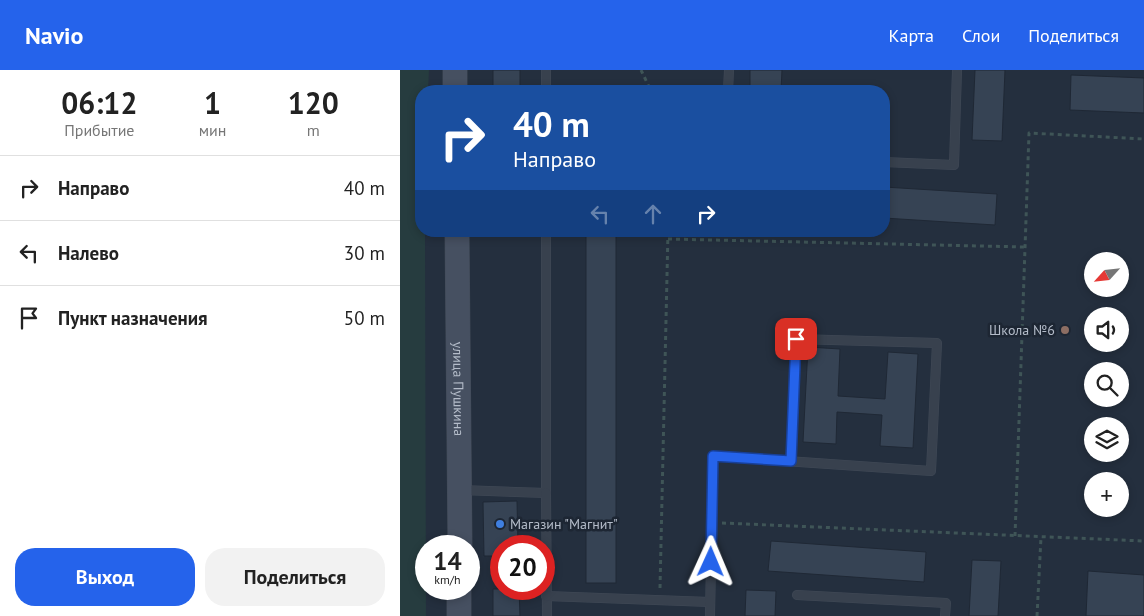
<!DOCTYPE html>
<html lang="ru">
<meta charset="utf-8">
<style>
body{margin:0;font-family:"PT Sans",sans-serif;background:#f2f2f2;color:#222;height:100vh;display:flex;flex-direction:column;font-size:19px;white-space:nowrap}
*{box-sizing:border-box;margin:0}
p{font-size:16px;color:#767676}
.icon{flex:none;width:28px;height:28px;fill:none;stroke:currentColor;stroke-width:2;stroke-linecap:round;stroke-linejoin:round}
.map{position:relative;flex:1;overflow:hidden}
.details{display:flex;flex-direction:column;background:#fff;width:400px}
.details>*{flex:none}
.banner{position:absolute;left:15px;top:15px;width:475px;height:152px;border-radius:20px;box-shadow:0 2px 8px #0003;background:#1a4fa0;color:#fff;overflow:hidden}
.needle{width:32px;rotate:243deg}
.fabs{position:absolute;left:684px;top:182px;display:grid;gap:10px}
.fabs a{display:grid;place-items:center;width:45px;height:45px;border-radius:50%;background:#fff;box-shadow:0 2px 8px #0003;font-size:25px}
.speed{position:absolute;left:15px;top:465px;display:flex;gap:10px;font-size:25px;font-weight:700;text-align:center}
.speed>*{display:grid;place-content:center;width:65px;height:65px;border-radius:50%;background:#fff;box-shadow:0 2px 8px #0003;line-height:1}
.speed small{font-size:12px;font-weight:400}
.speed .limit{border:8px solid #d22;background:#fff;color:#111}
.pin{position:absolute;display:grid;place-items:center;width:42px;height:42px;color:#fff;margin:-21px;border-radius:10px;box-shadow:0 2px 8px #0006}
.me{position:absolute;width:55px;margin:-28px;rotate:1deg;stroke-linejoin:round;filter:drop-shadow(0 0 4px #0008)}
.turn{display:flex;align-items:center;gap:18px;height:105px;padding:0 15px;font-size:22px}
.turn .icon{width:65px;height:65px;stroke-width:2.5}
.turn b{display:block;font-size:35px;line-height:42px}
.lanes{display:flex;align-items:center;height:48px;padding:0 15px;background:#0003;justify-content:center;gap:25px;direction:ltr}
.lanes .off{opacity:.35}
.eta{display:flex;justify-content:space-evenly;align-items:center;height:85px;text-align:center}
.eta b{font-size:30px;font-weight:800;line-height:35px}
.button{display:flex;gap:10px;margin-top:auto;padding:10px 15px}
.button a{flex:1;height:58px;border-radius:20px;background:#2563eb;color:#fff;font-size:20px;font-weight:800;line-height:58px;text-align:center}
.button a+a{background:#f2f2f2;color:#222}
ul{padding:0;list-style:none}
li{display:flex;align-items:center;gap:15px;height:65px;padding:0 15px;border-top:1px solid #e0e0e0}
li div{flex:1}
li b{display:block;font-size:19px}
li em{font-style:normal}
header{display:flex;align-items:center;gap:30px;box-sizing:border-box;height:70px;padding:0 25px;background:#2563eb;color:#fff}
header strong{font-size:24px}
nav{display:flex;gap:28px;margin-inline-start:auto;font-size:18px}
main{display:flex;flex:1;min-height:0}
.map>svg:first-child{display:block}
.green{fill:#263c3f}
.building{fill:#364354;stroke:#1f2835}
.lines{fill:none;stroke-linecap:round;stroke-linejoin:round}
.lane-casing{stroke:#414a57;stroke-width:10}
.secondary-casing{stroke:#414a57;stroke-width:25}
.path{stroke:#3f5557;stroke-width:3;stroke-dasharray:4 4;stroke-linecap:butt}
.lane{stroke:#38414e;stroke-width:9}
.secondary{stroke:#465061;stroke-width:24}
.route-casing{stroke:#184099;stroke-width:12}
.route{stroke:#2563eb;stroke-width:9}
.education-dot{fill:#8d6e63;stroke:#1d2633;stroke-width:2}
.shop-dot{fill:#3f7fe0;stroke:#1d2633;stroke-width:2}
.labels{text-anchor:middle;stroke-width:5;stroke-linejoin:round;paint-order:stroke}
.poi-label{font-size:14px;fill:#b4bcc9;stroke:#1d2633;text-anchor:end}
.street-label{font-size:14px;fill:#b4bcc9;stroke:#1d2633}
</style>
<header>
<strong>Navio</strong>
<nav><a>Карта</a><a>Слои</a><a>Поделиться</a></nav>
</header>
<main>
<section class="details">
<div class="eta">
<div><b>06:12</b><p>Прибытие</p></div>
<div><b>1</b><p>мин</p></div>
<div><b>120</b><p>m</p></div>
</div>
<ul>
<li><svg class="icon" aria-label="right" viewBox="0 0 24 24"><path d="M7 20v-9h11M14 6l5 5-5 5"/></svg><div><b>Направо</b></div><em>40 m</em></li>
<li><svg class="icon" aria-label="left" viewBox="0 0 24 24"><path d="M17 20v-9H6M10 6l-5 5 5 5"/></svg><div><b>Налево</b></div><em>30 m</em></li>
<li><svg class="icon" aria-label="arrive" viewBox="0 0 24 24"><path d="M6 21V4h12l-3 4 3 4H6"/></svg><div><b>Пункт назначения</b></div><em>50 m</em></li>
</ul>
<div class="button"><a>Выход</a><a>Поделиться</a></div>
</section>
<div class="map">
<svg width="744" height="546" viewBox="0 0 744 546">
<rect width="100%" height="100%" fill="#242f3e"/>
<path class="green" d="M0,0H29L28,21H21V161H25L26,546H0Z"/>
<g class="building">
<rect x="93" y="0" width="27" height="21"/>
<path d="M350,0H382L381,21H350Z"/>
<path d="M575,0H605L602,71L572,70Z"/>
<path d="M671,5L744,8V43L670,40Z"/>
<path d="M484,117L597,124L595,155L484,148Z"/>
<rect x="186" y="161" width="30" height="352"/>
<path d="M408,277L440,279L438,326L485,329L488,282L518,284L513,378L480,376L482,345L437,342L436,374L403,372Z"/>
<path d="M117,431L118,476H101V486H84L83,432Z"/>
<path d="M371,471L526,482L524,512L368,501Z"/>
<path d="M572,490L601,491L598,546H569Z"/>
<path d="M688,501L744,505V546H686Z"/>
<path d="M93,519H119L120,546H93Z"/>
<path d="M346,520L376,521L375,546H345Z"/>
</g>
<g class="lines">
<defs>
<g id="lane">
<path d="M146,21V0"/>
<path d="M328,21L329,0"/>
<path d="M484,92L554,95L557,0"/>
<path d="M60,420L146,423V161"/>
<path d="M146,423L147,546"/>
<path d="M397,525L546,533L545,546"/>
<path d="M146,526L310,532"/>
<path d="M310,546L313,386L531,401L537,273L396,269L391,391"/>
</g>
<g id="secondary">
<path d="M55,0V21"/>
<path id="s1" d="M57,161L60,476"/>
<path d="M59,546V519"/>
</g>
</defs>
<use href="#lane" class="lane-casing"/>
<use href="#secondary" class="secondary-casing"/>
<g class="path">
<path d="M241,0L251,21"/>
<path d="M268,169L625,177"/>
<path d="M322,453L744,471"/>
<path d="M615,466L629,63L744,69"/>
<path d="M76,508L77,487"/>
<path d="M260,518L268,161"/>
<path d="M637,546L641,467"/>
</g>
<use href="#lane" class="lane"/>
<use href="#secondary" class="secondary"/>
</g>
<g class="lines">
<defs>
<path id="route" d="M311,492L313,386L391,391L396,269"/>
</defs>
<use href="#route" class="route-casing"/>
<use href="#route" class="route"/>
</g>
<circle class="education-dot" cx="665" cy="260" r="5"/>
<circle class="shop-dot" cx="100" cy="454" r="5"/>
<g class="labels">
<g class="poi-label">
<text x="655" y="265">Школа №6</text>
<text x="110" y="459" text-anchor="start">Магазин "Магнит"</text>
</g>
<g class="street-label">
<text dy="5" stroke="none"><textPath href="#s1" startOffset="158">улица Пушкина</textPath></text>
</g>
</g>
</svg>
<div class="fabs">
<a><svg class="needle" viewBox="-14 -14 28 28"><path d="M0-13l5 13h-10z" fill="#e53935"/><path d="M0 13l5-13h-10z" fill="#767676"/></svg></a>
<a><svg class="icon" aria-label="sound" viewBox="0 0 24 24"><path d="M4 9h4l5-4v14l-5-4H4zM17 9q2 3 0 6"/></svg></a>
<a><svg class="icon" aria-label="search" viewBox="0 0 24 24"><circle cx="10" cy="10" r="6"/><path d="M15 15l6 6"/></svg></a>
<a><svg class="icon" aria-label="layers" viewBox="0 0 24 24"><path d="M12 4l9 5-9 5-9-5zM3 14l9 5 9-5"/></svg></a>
<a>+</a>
</div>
<div class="speed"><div>14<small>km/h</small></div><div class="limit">20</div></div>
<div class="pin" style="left:396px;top:269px;background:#d93025"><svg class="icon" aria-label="arrive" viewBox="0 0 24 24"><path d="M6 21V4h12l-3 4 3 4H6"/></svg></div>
<svg class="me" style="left:311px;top:492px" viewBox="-20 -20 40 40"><path d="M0-17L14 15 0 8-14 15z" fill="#2563eb" stroke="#fff" stroke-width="4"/></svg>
<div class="banner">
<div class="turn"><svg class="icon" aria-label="right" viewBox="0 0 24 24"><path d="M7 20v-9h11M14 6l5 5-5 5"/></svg><div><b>40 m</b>Направо</div></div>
<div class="lanes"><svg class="icon off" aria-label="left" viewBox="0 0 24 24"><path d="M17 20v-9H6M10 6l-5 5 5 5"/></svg><svg class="icon off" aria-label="ahead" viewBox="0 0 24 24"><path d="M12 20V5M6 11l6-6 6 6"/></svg><svg class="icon" aria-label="right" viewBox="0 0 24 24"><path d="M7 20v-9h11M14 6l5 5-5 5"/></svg></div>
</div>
</div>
</main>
